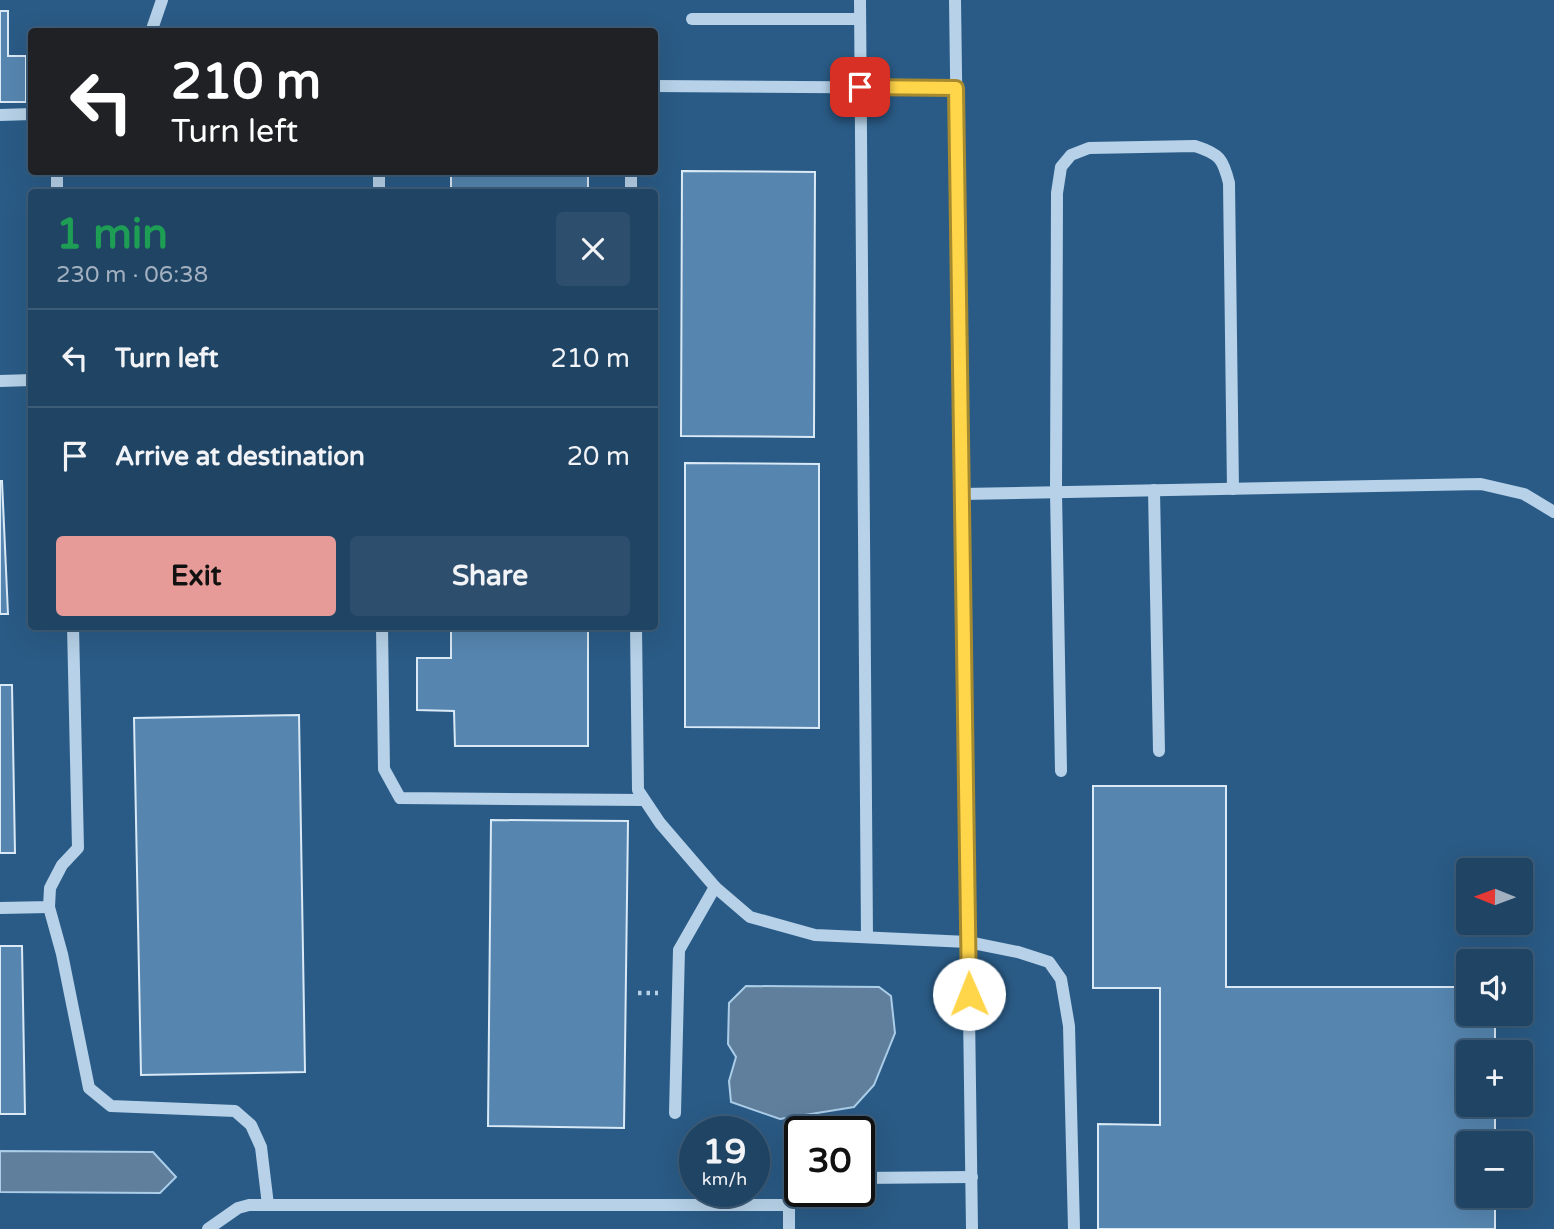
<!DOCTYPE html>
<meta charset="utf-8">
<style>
body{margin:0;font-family:"Varela Round",sans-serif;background:#2d4e6d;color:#f1f3f6;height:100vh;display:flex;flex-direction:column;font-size:26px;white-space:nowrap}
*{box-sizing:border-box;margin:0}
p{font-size:23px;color:#a2b0bf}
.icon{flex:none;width:38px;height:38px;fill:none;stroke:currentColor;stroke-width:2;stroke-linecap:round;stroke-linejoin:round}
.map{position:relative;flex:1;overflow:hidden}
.side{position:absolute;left:28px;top:189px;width:630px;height:441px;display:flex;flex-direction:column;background:#204464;border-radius:7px;box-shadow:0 7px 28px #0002,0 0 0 2px #3d5c78}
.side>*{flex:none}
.hud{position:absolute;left:28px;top:28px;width:630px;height:147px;border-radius:7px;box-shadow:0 7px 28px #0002,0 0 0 2px #3d5c78;background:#202124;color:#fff;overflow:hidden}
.needle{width:46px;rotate:271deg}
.tools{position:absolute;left:1456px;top:858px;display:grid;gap:14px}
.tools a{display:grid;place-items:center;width:77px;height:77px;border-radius:7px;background:#204464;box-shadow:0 7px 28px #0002,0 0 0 2px #3d5c78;font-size:35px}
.speed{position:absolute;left:679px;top:1116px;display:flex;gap:14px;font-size:35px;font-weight:700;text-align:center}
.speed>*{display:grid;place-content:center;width:91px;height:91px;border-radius:50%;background:#204464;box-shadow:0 7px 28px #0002,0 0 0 2px #3d5c78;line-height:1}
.speed small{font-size:18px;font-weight:400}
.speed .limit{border:4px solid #111;border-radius:10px;background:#fff;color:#111}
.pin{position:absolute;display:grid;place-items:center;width:60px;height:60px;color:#fff;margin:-30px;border-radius:14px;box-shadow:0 4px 10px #0006}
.me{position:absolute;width:77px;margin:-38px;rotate:359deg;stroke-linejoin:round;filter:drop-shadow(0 0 5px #0008)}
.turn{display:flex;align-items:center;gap:24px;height:147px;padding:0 28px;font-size:32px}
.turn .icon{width:91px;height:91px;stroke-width:2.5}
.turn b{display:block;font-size:49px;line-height:60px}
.round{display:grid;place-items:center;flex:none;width:74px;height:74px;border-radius:7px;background:#2d4e6d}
.summary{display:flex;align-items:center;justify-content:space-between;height:119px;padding:0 28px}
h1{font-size:42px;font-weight:700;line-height:52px;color:#1e9e55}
.cta{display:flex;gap:14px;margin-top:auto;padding:14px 28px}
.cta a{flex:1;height:80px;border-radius:7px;background:#e69b98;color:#111;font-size:28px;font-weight:700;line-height:80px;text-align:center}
.cta a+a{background:#2d4e6d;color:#f1f3f6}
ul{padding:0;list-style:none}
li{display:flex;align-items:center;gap:21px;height:98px;padding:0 28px;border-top:2px solid #3d5c78}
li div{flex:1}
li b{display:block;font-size:26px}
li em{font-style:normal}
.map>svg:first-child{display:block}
.water{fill:#5f7f9d;stroke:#abcde8;stroke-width:2}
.building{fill:#5686b0;stroke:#dae9f6;stroke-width:2}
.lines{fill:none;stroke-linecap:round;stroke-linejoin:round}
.path{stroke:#b6d1e8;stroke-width:4.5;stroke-dasharray:3.5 5;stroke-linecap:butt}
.minor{stroke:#b6d1e8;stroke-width:12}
.route-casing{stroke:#a68a30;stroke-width:18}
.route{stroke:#ffd54a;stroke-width:12}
</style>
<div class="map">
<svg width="1554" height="1229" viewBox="0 0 1554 1229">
<rect width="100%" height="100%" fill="#2a5b86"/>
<g class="water">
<path d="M746,986L879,987L891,996L895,1033L874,1085L854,1107L780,1119L731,1102L729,1081L736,1057L728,1044L729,1003Z"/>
<path d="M0,1151L153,1152L176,1177L160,1193L0,1192Z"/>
</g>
<g class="building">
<path d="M0,11H8V56H26V102H0Z"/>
<path d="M682,171L815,172L814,437L681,436Z"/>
<rect x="451" y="172" width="137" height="20"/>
<path d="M685,463L819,464V728L685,727Z"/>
<path d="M0,481H2L8,614H0Z"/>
<path d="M451,626H588V746H455L454,711L417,710V658H451Z"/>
<path d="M0,685H12L15,853H0Z"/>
<path d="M299,715L305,1072L141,1075L134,718Z"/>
<path d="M1093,786H1226V987H1468V1013H1495V1052H1468V1104H1495V1143H1468V1195H1495V1229H1098V1124L1160,1125V988H1093Z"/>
<path d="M491,820L628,821L624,1128L488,1126Z"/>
<path d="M0,946H22L25,1114H0Z"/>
</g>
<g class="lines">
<path class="path" d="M638,993H658"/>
<g class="minor">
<path d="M860,0L867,937"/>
<path d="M955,0L972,1229"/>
<path d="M692,19H860"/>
<path d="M151,32L162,0"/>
<path d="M654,86L956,88"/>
<path d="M0,115L32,114"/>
<path d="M379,172V192"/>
<path d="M631,172V192"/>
<path d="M57,192V172"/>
<path d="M0,381L32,380"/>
<path d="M1154,490L1159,751"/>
<path d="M962,494L1481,484L1524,494L1554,512"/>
<path d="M382,626L384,769L400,798L644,800"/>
<path d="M636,626L638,790L660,823L715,887L750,917L815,935L968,942L1018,952L1049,962L1061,979L1069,1026L1074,1229"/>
<path d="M1061,771L1056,492L1057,193L1061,167L1071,155L1089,148L1195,146C1220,154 1223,159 1229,183L1233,489"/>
<path d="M49,907L62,954L89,1088L111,1106L235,1111L251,1125L261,1147L268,1205"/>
<path d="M0,908L49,907L50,888L62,865L78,848L73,626"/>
<path d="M675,1113L679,950L715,887"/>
<path d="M859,1178L972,1177"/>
<path d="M789,1205L809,1192"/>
<path d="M208,1229L238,1208L249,1205H789V1229"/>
</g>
</g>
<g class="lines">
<defs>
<path id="route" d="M860,87L956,88L969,994"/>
</defs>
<use href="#route" class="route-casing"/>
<use href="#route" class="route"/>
</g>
</svg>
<div class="tools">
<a><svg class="needle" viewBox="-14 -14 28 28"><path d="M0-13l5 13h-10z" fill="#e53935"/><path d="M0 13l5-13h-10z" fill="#a2b0bf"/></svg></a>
<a><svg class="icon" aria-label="sound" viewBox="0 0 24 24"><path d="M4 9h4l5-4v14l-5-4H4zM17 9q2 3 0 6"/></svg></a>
<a>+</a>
<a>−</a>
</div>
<div class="speed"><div>19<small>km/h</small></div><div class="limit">30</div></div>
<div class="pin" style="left:860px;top:87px;background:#d93025"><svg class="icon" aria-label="arrive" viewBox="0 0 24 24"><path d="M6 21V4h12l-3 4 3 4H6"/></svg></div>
<svg class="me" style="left:969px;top:994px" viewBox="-20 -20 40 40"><circle r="19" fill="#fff"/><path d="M0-13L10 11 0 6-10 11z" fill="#ffd54a"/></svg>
<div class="hud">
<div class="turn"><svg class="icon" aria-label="left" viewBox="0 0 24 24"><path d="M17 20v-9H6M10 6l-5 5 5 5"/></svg><div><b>210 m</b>Turn left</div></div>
</div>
<section class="side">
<div class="summary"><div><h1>1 min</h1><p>230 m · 06:38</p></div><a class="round"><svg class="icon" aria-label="close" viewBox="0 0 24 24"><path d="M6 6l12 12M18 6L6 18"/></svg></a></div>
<ul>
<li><svg class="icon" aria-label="left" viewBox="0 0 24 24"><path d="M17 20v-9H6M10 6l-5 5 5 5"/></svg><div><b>Turn left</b></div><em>210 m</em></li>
<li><svg class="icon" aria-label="arrive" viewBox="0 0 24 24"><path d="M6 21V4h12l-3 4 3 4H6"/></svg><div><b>Arrive at destination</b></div><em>20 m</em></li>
</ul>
<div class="cta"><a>Exit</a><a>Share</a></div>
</section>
</div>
